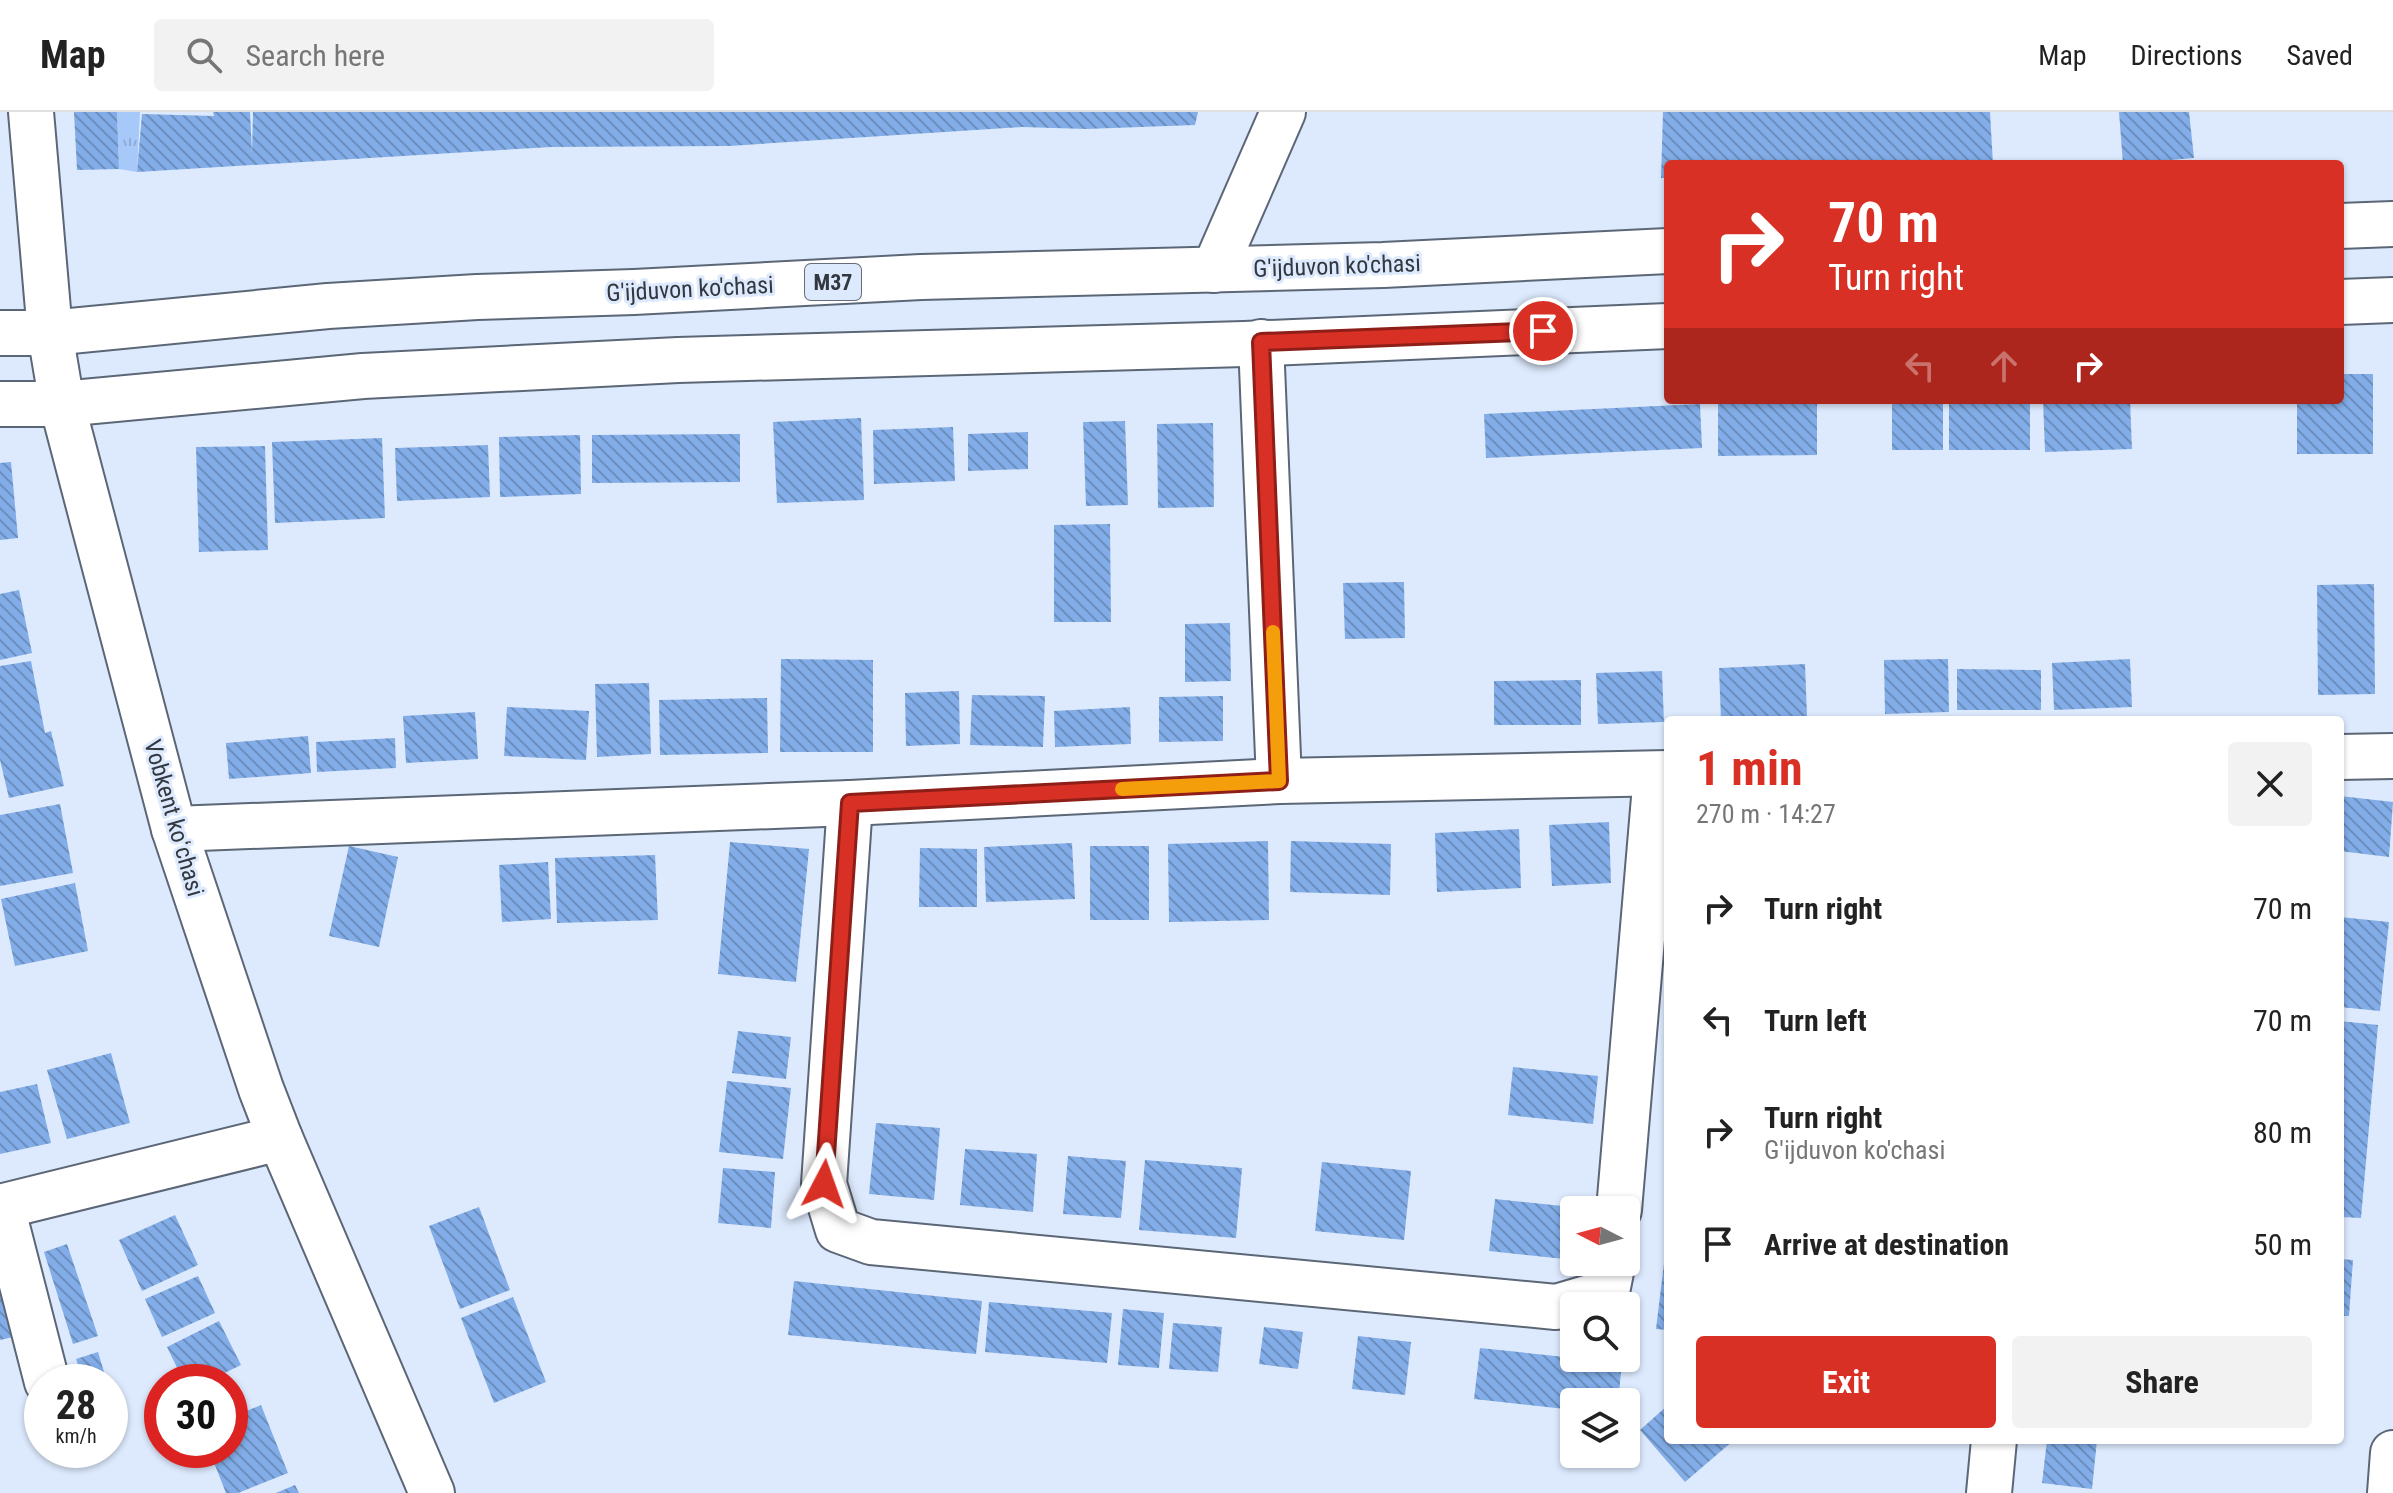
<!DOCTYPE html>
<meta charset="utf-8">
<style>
body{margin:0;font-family:"Roboto Condensed",sans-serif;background:#f2f2f2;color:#222;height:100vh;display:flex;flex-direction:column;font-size:30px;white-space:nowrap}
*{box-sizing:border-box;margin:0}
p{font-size:26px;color:#767676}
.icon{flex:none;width:44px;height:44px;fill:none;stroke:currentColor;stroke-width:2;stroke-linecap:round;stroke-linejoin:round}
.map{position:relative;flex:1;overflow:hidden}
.drawer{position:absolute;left:1664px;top:604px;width:680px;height:728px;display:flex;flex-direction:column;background:#fff;border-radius:8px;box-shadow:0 2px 6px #0004}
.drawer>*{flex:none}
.top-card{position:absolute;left:1664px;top:48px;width:680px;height:244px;border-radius:8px;box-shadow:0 2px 6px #0004;background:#d93025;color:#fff;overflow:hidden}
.needle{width:52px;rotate:276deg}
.fabs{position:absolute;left:1560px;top:1084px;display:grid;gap:16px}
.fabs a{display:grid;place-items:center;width:80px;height:80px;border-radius:8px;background:#fff;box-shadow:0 2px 6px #0004;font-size:40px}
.speed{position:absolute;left:24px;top:1252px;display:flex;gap:16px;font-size:40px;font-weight:700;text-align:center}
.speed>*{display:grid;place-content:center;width:104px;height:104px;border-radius:50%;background:#fff;box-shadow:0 2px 6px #0004;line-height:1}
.speed small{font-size:20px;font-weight:400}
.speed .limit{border:12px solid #d22;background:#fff;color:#111}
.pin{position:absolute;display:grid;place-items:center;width:68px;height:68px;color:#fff;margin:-34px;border:4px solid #fff;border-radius:50%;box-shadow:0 2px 8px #0007}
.me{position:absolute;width:88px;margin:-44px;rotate:4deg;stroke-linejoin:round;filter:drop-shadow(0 0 6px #0008)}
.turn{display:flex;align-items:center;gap:28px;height:168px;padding:0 32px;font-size:36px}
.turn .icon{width:104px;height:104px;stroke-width:2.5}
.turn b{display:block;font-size:56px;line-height:68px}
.lanes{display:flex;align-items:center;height:76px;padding:0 32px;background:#0003;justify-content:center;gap:40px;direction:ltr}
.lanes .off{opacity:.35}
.round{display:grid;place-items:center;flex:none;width:84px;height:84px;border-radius:8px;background:#f2f2f2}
.head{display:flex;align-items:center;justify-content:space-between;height:136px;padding:0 32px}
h1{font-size:48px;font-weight:700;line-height:60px;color:#d93025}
.primary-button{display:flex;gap:16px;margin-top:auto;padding:16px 32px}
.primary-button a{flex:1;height:92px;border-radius:8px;background:#d93025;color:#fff;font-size:32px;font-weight:700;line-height:92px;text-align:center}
.primary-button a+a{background:#f2f2f2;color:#222}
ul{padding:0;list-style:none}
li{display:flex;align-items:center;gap:24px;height:112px;padding:0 32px}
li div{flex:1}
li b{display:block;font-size:30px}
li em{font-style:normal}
header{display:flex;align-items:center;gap:48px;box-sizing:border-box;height:112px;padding:0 40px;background:#fff;border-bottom:2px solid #e0e0e0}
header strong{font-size:38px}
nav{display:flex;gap:44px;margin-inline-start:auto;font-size:28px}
.search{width:560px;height:72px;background:#f2f2f2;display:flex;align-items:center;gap:20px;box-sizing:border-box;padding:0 28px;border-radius:8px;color:#767676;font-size:30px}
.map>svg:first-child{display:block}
.grass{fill:url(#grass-tufts)}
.building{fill:url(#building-back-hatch)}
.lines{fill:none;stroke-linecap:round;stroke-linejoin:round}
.street-casing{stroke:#5b6676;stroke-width:48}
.secondary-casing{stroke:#5b6676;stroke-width:48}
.primary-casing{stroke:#5b6676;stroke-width:48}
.street{stroke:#fff;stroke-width:44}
.secondary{stroke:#fff;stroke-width:44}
.primary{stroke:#fff;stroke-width:44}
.route-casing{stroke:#8d1f18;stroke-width:20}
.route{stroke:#d93025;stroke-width:14}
.slow{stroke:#f59e0b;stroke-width:14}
.labels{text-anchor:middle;stroke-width:6;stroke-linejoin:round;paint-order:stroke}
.shield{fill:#ddeafd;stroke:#666d79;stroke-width:2}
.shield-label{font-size:22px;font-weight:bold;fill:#333840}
.street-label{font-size:24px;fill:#333840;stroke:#ddeafd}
</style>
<header>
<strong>Map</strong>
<div class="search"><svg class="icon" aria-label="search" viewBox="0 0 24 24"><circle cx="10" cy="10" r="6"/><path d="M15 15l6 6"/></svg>Search here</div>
<nav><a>Map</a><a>Directions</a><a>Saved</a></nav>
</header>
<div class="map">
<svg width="2393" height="1381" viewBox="0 0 2393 1381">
<defs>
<pattern id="grass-tufts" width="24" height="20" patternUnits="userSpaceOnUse" patternTransform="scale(2)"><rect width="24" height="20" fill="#a6c9f9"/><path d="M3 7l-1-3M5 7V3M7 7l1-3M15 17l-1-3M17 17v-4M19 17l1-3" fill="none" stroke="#8fadd6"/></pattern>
<pattern id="building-back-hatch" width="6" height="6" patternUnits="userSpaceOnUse" patternTransform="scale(2)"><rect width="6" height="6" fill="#82ade8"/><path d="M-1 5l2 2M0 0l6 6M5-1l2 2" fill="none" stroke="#6b8ebd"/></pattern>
</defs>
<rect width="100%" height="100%" fill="#ddeafd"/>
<path class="grass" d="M117,0H140L137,60L119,57Z"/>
<g class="building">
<path d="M74,0H117L119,57L77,58Z"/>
<path d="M213,0H250L252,41L253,0H1198L1195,13L1086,17L1022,15L729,34L551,35L137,60L142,2L214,4Z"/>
<path d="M1663,0H1990L1993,52H1668V66H1661Z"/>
<path d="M2119,0H2189L2194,46L2123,52Z"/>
<path d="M2340,262H2373V342H2297V288H2340Z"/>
<path d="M1718,288H1817V343L1718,344Z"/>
<rect x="1949" y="288" width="81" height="50"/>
<path d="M2043,288H2130L2132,337L2045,340Z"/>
<path d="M1943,290V338H1892V291Z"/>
<path d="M1700,292L1702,336L1486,346L1484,302Z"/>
<path d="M861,306L864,388L777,391L773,310Z"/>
<path d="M1125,309L1128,393L1086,394L1083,310Z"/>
<path d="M1213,311L1214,395L1158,396L1157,312Z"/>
<path d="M953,315L955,369L874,372L873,318Z"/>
<path d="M1028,320V357L968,359V322Z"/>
<path d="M740,322V370L592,371V323Z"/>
<path d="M580,323L581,382L500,385L499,325Z"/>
<path d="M382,326L385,406L275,411L272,330Z"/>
<path d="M488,333L490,385L397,389L395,336Z"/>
<path d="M265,334L268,438L199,440L196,335Z"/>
<path d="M11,350L18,426L0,428V351Z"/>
<path d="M1110,412L1111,510H1054V413Z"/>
<path d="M1404,470L1405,526L1345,527L1343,471Z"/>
<path d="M2374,472L2375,582L2318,583L2317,473Z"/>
<path d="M19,478L32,541L0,548V482Z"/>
<path d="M1230,511L1231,569L1185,570V512Z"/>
<path d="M781,547L873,548V640H780Z"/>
<path d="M1948,547L1949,600L1885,602L1884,548Z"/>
<path d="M2130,547L2132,595L2054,598L2052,551Z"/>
<path d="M31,549L45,621L51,619L64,674L9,686L0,648V554Z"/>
<path d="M1805,552L1807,604L1721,608L1719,556Z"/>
<path d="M1957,557L2041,558V598H1957Z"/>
<path d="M1662,559L1664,610L1598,612L1596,561Z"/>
<path d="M1581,568V613H1494V569Z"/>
<path d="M649,571L651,642L597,645L595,572Z"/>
<path d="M959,579L960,632L906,634L905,581Z"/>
<path d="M972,583L1045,584L1043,635L970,633Z"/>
<path d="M1223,584V629L1159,630V585Z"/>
<path d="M767,586L768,641L660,643L659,588Z"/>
<path d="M507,595L589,599L586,648L504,644Z"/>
<path d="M1130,595L1131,632L1055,635L1054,599Z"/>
<path d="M475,600L478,647L406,651L403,604Z"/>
<path d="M308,624L311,661L229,667L226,631Z"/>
<path d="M395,626L396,656L317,660L316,630Z"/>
<path d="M2340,684L2393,690L2389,745L2340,739Z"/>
<path d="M60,692L73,761L0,774V703Z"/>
<path d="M1609,710L1611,771L1552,774L1549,713Z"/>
<path d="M1519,717L1521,776L1437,780L1435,721Z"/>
<path d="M1268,729L1269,808L1169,810L1168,732Z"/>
<path d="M1291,729L1391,732L1390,783L1290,780Z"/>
<path d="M730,730L809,737L796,870L718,862Z"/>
<path d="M1072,731L1075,787L986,790L984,735Z"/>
<path d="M349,734L398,745L379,835L329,824Z"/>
<rect x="1090" y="734" width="59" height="74"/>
<path d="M920,736L977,737V795H919Z"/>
<path d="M655,743L658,808L557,811L555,746Z"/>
<path d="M548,750L551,807L502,810L499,753Z"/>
<path d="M75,771L88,839L15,854L1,787Z"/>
<path d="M2340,805L2389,810L2380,899L2340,895Z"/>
<path d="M2340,909L2378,913L2361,1106L2340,1105Z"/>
<path d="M738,919L791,925L786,967L732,961Z"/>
<path d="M111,941L130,1011L67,1027L47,958Z"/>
<path d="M1513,955L1598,964L1593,1012L1508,1003Z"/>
<path d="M727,969L791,976L783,1047L719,1040Z"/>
<path d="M37,972L51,1031L0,1042V980Z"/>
<path d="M876,1011L940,1016L934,1088L869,1082Z"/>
<path d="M965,1037L1037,1042L1033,1100L960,1093Z"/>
<path d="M1068,1044L1126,1049L1121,1106L1063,1102Z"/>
<path d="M1145,1048L1242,1056L1236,1126L1139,1118Z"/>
<path d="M1322,1050L1411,1059L1404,1128L1315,1119Z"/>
<path d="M723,1056L775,1060L771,1116L718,1111Z"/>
<path d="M1495,1087L1582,1096V1098H1574V1148L1489,1139Z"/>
<path d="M479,1095L510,1178L460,1197L429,1114Z"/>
<path d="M175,1103L198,1153L142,1179L119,1128Z"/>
<path d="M67,1132L98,1224L73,1232L44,1140Z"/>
<path d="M1666,1135H1668V1218L1656,1217Z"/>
<path d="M2340,1147L2353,1148L2349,1204H2340Z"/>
<path d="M0,1164L13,1225L0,1228Z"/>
<path d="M198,1164L215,1201L162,1225L145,1187Z"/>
<path d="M794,1169L982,1189L976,1242L788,1223Z"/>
<path d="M513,1185L546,1270L494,1291L461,1206Z"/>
<path d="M989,1190L1112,1201L1107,1251L985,1240Z"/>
<path d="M1123,1197L1164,1201L1159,1256L1118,1253Z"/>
<path d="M219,1209L241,1253L206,1270H184L167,1235Z"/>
<path d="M1173,1211L1222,1215L1218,1260L1169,1257Z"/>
<path d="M1264,1215L1303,1220L1298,1257L1259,1252Z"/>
<path d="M1358,1224L1411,1230L1405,1283L1352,1277Z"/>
<path d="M1480,1236L1622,1251L1618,1290H1574V1298L1474,1287Z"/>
<path d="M98,1240L107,1270H84L76,1247Z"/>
<path d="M110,1282L120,1314L110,1317Z"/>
<path d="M261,1293L288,1361L238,1381H226L209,1338H230V1306Z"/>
<path d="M1668,1293V1328H1734L1685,1370L1640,1318Z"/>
<path d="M2047,1328H2097L2092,1377L2042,1371Z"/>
<path d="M295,1373L299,1381H276Z"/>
</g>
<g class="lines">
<defs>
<g id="street">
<path d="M1214,158L1283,0"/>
<path d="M1261,230L1279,669"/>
<path d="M2340,645L2393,644"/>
<path d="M850,691L824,1072L838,1118L871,1130L1556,1195L1607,1180L1613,1150"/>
<path d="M174,717L850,691L1279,669L1668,661"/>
<path d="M0,1095L280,1026"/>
<path d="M2,1095L47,1270"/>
<path d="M1619,1098L1656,662"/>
<path d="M1989,1381L1994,1328"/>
<path d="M2390,1381L2393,1341"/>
</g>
<path id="secondary" d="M31,0L50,221L62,292L174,717L261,977L280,1026L432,1381"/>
<g id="primary">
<path d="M2340,114L2393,112"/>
<path d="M2340,190L2393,188"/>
<path d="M0,221H50L328,194L477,185L634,180L921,165L1383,153L1668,139"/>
<path d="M0,292H62L363,264L678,248L1244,232L1668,214"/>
</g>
</defs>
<use href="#street" class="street-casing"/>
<use href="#secondary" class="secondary-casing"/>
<use href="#primary" class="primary-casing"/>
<use href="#street" class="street"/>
<use href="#secondary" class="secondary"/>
<use href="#primary" class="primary"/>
</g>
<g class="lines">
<defs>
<path id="route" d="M824,1072L850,691L1279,669L1261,230L1543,219"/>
</defs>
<use href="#route" class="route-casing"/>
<use href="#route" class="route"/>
<path class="slow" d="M1122,677L1279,669L1273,520"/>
</g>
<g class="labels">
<rect class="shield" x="805" y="152" width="56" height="36" rx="6"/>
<g class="shield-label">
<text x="833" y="178">M37</text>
</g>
<g class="street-label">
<text transform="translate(1337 154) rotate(-2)" y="8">G'ijduvon ko'chasi</text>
<text transform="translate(690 177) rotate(-3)" y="8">G'ijduvon ko'chasi</text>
<text transform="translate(174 706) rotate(74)" y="8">Vobkent koʻchasi</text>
</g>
</g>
</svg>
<div class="fabs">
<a><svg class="needle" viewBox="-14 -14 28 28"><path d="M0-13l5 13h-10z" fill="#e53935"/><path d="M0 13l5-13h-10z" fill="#767676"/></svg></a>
<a><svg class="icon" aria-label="search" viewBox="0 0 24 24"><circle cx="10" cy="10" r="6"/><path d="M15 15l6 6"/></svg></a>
<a><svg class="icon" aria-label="layers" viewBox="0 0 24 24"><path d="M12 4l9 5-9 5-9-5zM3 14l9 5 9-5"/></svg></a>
</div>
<div class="speed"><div>28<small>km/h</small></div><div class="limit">30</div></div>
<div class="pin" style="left:1543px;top:219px;background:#d93025"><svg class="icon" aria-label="arrive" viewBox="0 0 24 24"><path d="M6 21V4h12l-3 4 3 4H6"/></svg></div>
<svg class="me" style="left:824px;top:1072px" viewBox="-20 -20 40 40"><path d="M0-17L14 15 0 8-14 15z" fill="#d93025" stroke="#fff" stroke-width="4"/></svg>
<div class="top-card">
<div class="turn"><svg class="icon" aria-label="right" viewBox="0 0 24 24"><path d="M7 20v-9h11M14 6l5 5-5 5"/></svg><div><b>70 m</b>Turn right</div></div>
<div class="lanes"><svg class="icon off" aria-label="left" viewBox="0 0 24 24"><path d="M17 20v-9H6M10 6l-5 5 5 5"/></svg><svg class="icon off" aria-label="ahead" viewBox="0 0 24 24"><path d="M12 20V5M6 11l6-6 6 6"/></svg><svg class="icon" aria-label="right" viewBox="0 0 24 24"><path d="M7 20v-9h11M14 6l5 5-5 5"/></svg></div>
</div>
<section class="drawer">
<div class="head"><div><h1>1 min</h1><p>270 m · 14:27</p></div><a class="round"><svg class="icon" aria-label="close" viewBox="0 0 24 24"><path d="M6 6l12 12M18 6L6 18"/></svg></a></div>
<ul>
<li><svg class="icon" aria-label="right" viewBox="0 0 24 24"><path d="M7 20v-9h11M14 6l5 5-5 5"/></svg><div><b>Turn right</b></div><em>70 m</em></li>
<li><svg class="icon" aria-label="left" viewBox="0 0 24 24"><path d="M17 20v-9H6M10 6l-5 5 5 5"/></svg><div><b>Turn left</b></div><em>70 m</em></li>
<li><svg class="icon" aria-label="right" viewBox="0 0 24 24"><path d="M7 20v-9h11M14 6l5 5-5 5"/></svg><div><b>Turn right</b><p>G'ijduvon ko'chasi</p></div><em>80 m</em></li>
<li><svg class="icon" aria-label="arrive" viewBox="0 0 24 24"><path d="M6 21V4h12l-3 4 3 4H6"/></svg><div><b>Arrive at destination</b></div><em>50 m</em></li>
</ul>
<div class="primary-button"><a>Exit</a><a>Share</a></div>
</section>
</div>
